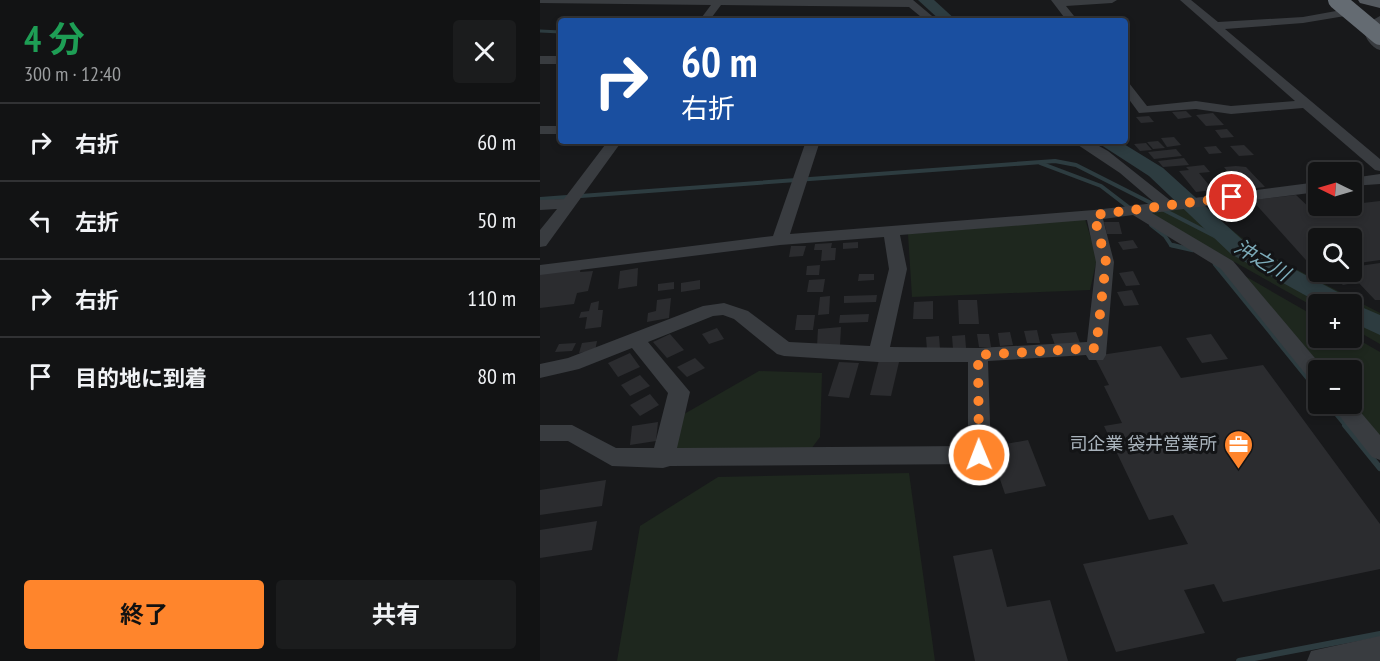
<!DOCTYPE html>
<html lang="ja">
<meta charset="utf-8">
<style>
body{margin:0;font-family:"PT Sans Narrow","Noto Sans JP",sans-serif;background:#1b1c1d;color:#f1f3f6;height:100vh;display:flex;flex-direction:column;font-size:22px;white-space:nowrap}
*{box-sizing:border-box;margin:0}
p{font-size:20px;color:#9c9ea0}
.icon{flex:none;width:33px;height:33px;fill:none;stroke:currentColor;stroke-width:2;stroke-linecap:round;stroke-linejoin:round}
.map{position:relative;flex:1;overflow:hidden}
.side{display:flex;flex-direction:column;background:#121314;width:540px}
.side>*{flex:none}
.top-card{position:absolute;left:18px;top:18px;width:570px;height:126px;border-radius:6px;box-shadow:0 3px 9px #0003,0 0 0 2px #313234;background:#1a4fa0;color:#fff;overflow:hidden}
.needle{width:39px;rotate:275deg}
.fabs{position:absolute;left:768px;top:162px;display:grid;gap:12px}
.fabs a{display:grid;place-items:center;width:54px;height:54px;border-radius:6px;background:#121314;box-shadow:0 3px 9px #0003,0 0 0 2px #313234;font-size:30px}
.pin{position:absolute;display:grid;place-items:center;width:51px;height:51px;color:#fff;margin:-26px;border:3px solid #fff;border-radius:50%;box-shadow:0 2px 6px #0007}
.me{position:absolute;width:66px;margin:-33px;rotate:359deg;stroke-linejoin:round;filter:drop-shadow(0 0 4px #0008)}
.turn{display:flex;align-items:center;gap:21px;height:126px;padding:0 24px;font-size:27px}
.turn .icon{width:78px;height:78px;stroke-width:2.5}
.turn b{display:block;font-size:42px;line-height:51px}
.round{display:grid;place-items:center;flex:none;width:63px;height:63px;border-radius:6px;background:#1b1c1d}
.overview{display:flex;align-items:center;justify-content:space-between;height:102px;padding:0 24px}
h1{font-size:36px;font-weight:700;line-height:45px;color:#1e9e55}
.cta{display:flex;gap:12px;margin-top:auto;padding:12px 24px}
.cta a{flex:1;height:69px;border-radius:6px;background:#ff852c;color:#111;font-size:24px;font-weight:700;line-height:69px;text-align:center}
.cta a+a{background:#1b1c1d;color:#f1f3f6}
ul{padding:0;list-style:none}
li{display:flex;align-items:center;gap:18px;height:78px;padding:0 24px;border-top:2px solid #313234}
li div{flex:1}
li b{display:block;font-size:22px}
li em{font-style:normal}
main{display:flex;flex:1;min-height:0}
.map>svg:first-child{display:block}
.green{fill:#1e271e}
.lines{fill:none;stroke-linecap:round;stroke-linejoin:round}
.stream-far3{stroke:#2d3c40;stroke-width:3}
.stream-far2{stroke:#2d3c40;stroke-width:4}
.stream-far1{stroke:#2d3c40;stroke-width:4.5}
.stream{stroke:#2d3c40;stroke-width:6}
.river{fill:#2d3c40;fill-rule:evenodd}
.building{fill:#2b2c2f}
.minor{fill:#393c40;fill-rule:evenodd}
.major{fill:#555a60;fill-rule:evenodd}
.highway-bridge{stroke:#646b72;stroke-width:18}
.route{stroke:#ff852c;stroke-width:10;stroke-dasharray:0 18}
.labels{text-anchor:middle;stroke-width:6;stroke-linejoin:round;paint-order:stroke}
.poi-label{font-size:18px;fill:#a9b3bc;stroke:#131416;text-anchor:end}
.water-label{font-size:20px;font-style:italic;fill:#7dacba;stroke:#131416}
</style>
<main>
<section class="side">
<div class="overview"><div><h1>4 分</h1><p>300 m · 12:40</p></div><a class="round"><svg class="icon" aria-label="close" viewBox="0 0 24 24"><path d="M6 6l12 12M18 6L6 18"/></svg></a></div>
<ul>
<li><svg class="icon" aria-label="right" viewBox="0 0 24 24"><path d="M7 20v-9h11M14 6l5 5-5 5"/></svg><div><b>右折</b></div><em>60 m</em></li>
<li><svg class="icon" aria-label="left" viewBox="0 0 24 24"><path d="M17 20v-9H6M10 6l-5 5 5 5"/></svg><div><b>左折</b></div><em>50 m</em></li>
<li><svg class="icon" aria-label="right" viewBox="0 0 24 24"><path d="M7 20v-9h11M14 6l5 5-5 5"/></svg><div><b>右折</b></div><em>110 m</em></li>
<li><svg class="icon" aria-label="arrive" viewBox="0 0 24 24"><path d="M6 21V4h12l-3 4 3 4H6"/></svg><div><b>目的地に到着</b></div><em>80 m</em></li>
</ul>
<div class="cta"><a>終了</a><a>共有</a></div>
</section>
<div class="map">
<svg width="840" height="661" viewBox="0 0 840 661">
<rect width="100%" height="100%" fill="#18191b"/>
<g class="green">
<path d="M662,206L712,246L840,313V344L812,328V304H778V309L604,211Z"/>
<path d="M545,219L557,258L550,290L372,297L368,234Z"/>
<path d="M705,276L778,318V338L812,336L840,352V436L812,403V370H784Z"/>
<path d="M219,371L282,373L280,437L265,457L137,450L132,421Z"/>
<path d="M369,473L395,661H77L100,526L178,477Z"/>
</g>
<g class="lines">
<path class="stream-far3" d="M0,31L21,32"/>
<g class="stream-far2">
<path d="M500,163L561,186L591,209"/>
<path d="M0,199L515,161L536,165L615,205"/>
<path d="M622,209L694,246"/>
<path d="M611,225L625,236L631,245L637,246"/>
</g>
<g class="stream-far1">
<path d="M631,245L653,250"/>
<path d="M691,245L699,249"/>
<path d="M675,264L778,391"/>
<path d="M788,404L807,427"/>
</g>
<g class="stream">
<path d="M805,425L840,468"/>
<path d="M699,661L840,634"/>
</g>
<g class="river">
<path d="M378,0H394L417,21H401Z"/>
<path d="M555,141H579L623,168L707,244L809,298L812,303L840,315V335L812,322V304H781L691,254L609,176Z"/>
</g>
</g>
<g class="building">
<path d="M646,111L652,117L638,119L632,112Z"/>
<path d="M673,113L684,125L666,126L656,115Z"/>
<path d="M609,116L614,122L601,123L596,117Z"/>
<path d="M687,129L694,137L681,138L675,130Z"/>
<path d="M634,137L641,145L627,147L621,138Z"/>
<path d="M618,141L625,148L613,149L607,142Z"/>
<path d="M606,143L612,150L600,151L594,144Z"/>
<path d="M704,145L714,155L699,156L690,146Z"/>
<path d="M676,146L682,153L669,154L664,147Z"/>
<path d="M636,149L642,156L614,159L608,152Z"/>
<path d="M644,158L649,165L623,167L618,161Z"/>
<path d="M664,165L670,172L659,173L673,190L656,192L639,171L649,170L646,167Z"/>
<path d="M696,166L706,167L725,187L698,190L683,173L688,172L684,167Z"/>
<path d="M756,195L771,209L840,201V260L812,264V238H778V268L774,269L712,200Z"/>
<path d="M564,222H579L582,234H567Z"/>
<path d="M593,240L598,248L583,250L578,242Z"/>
<path d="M318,242V248L303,249V243Z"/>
<path d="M292,243L291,248H296L295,260L281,261L282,250H274L275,244Z"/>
<path d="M251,246H266L263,256L249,257Z"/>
<path d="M840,263V300H835L818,282L803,285L790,272H812V267Z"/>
<path d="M280,265L279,275H266L267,266Z"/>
<path d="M41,268L40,272L53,271L48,291L37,293L34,304L0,308V272Z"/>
<path d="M98,268L97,286L78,289L80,271Z"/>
<path d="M593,271L600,285L586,286L579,273Z"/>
<path d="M319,274H334V280L318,281Z"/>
<path d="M285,279L283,292H267L269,280Z"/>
<path d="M160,280V289L141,292V283Z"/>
<path d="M134,282V289L118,291V284Z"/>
<path d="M592,290L599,305L584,306L577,292Z"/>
<path d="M337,295L336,302L304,303V296Z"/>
<path d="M290,296L289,314L278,315L280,297Z"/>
<path d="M131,298L129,318L107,322L108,313L116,311L117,300Z"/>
<path d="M418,300H437L439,324H419Z"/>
<path d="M59,301L58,310H63L61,327L45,329L47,317L39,318L41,312L49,311L51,303Z"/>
<path d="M393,301V319H373L374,302Z"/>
<path d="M329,314L328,322L299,323L300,315Z"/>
<path d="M257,315H275L273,330H255Z"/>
<path d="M301,327L300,345L277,346L278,329Z"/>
<path d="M177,328L184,339L169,344L162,334Z"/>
<path d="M497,330L500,343H487L484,331Z"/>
<path d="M470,332L473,345L460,346L458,333Z"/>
<path d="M536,332L540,343L515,345L511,334Z"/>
<path d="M130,334L144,350L127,358L113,342Z"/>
<path d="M437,334H449L451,347H439Z"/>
<path d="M671,334L688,359L662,363L646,338Z"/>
<path d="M425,335L426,348L413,349L412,336Z"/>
<path d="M399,336L400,349L387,350L386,337Z"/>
<path d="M57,341L55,351L39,353L42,343Z"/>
<path d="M36,343L32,351L15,352L19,344Z"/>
<path d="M621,346L641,378L723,365L840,524V569L683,602L674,584L644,590L665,633L576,652L543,564L648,544L633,515L609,520L564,426L582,423L564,386L569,385L554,356Z"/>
<path d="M90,353L100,367L78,377L68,363Z"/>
<path d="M155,358L165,368L147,377L137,367Z"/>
<path d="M339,360L359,362L351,396L330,395Z"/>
<path d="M299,362L319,363L309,398L288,396Z"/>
<path d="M100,375L110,386L90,396L81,385Z"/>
<path d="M110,394L119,405L100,416L90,405Z"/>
<path d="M118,422L116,441L90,445L92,426Z"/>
<path d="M488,440L506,486L465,494L449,447Z"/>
<path d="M66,480L62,506L0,515V490Z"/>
<path d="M57,521L52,550L0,558V530Z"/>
<path d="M452,549L467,607L510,600L528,661H435L413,556Z"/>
</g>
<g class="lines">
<g class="minor">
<path d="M0,0H373L398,21H386L369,7L181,5L169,21H159L171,5L0,3Z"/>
<path d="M511,0H577L572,3L526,6L538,21H527Z"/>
<path d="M640,0H651L678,22L763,17L807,9L824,21V25L840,16V24L834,28L840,40V50C831,48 822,34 824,25H816L805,16L763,23L685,29L840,159V171L835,170L763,108L691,114L656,109L599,113L585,94V82L589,83L607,106L656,101L691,106L755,101Z"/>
<rect x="0" y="56" width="21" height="8"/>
<rect x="0" y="126" width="21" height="8"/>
<path d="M68,141H82L6,246L0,247V230L17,209L0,210V200L24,199Z"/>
<path d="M266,141H280L250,234L554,210L615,203L580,173L532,141H550L568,151L631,201L778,182V192L612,213L693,261L785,370H778V383L771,381L681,269L593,215L563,219L574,262L566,355L563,360H549L546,355L448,361L451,455L447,461L439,464L130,466L123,468L72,466L28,441H0V425H32L76,448H114L128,393L92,348L39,369L0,378V364L28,358L163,306L184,303L208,311L249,342L330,346L349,269L344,237L240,245L0,275V265L233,236ZM547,220L556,262L547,342L438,348L350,347L367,269L360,235ZM183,315L194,319L237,354L244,356L338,362H428V446L137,448L150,392L108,342L173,316Z"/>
<path d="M840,174V184L812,186V178Z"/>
<path d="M812,402L840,435V460L832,457L790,404Z"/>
<path d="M840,636V661H767L771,651Z"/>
</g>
<path class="major" d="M818,0H840V8L820,3Z"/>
<path class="highway-bridge" d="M797,0L840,36"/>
</g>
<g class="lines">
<path class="route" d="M439,455L438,355L556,348L566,262L554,215L692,197"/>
</g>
<defs>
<symbol id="office-pin" viewBox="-11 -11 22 30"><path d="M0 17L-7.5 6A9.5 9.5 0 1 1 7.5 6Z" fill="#ff852c" stroke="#131416"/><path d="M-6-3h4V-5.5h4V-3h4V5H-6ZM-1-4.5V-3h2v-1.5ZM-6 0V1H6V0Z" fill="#fff"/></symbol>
</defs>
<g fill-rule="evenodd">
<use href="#office-pin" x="682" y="428" width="33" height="45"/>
</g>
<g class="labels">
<g class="poi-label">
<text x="677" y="450">司企業 袋井営業所</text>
</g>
<g class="water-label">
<text transform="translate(722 260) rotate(31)" y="7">沖之川</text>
</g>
</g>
</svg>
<div class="fabs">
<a><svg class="needle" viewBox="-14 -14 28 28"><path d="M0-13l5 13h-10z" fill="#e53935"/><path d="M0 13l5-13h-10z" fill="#9c9ea0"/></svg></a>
<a><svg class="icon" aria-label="search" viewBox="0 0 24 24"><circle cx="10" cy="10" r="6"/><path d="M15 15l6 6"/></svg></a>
<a>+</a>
<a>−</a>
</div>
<div class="pin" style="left:692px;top:197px;background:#d93025"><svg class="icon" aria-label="arrive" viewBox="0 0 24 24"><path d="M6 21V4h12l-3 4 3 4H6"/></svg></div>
<svg class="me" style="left:439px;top:455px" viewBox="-20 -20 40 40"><circle r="17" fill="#ff852c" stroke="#fff" stroke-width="3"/><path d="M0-11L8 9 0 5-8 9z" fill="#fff"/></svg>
<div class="top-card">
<div class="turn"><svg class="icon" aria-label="right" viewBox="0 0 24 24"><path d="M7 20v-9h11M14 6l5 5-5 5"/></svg><div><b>60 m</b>右折</div></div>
</div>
</div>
</main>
